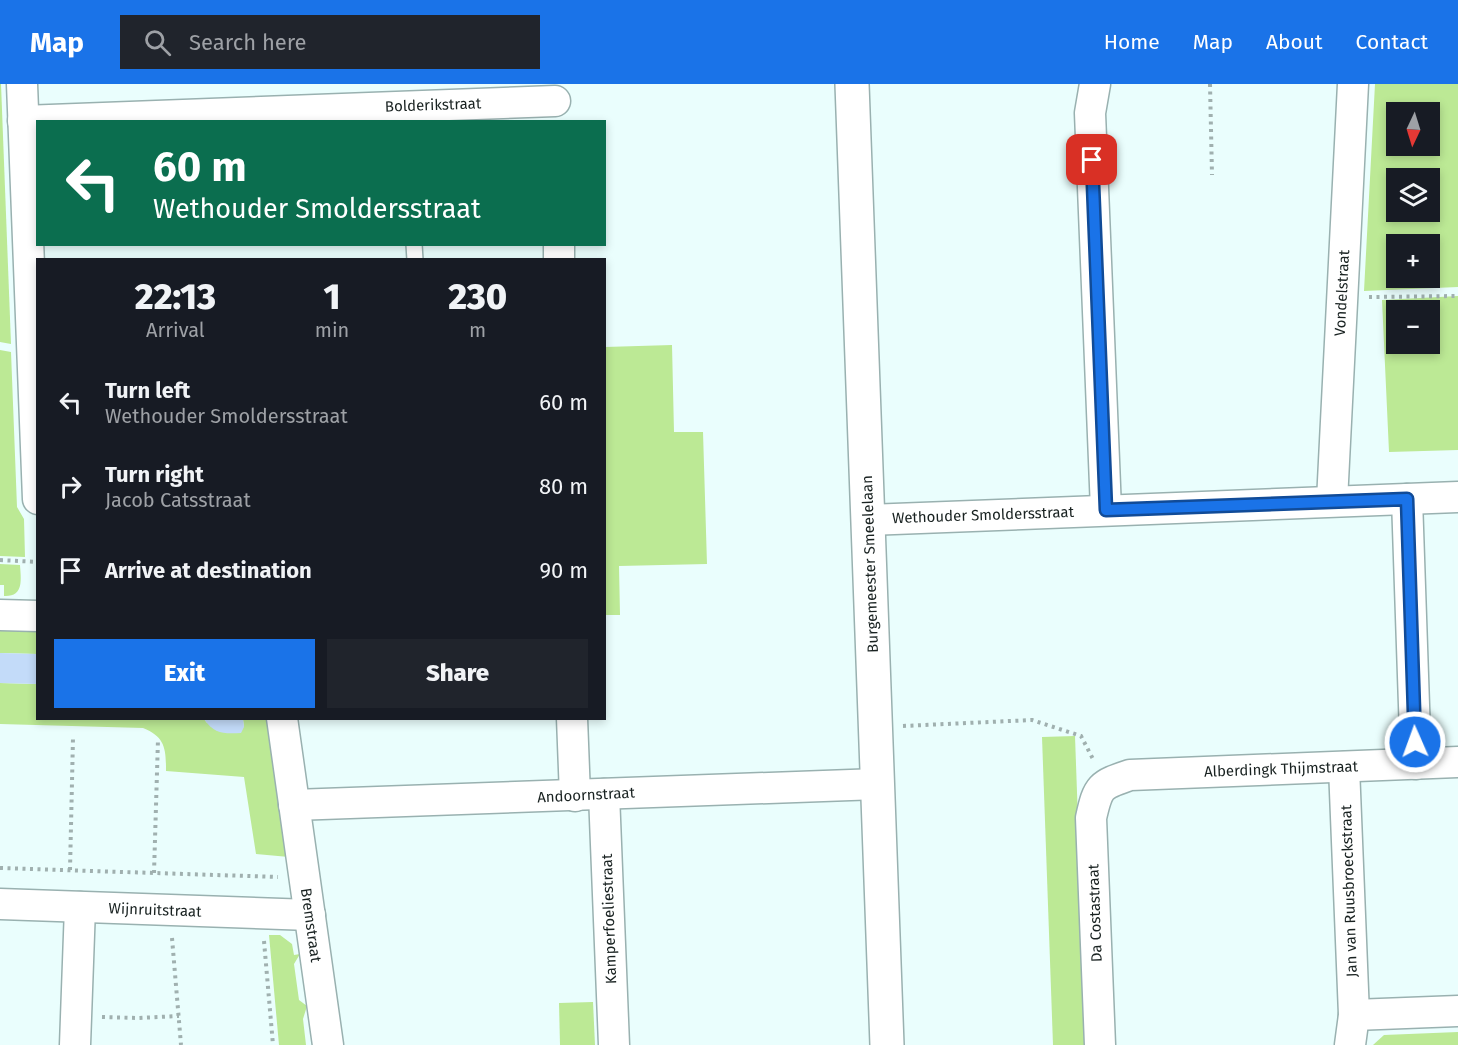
<!DOCTYPE html>
<meta charset="utf-8">
<style>
body{margin:0;font-family:"Fira Sans",sans-serif;background:#20242c;color:#f1f3f6;height:100vh;display:flex;flex-direction:column;font-size:22px;white-space:nowrap}
*{box-sizing:border-box;margin:0}
p{font-size:20px;color:#9ea1a6}
.icon{flex:none;width:33px;height:33px;fill:none;stroke:currentColor;stroke-width:2;stroke-linecap:round;stroke-linejoin:round}
.map{position:relative;flex:1;overflow:hidden}
.panel{position:absolute;left:36px;top:174px;width:570px;height:462px;display:flex;flex-direction:column;background:#171b24;border-radius:0px;box-shadow:0 3px 9px #0003}
.panel>*{flex:none}
.hud{position:absolute;left:36px;top:36px;width:570px;height:126px;border-radius:0px;box-shadow:0 3px 9px #0003;background:#0b6e4f;color:#fff;overflow:hidden}
.needle{width:39px;rotate:184deg}
.fabs{position:absolute;left:1386px;top:18px;display:grid;gap:12px}
.fabs a{display:grid;place-items:center;width:54px;height:54px;border-radius:0px;background:#171b24;box-shadow:0 3px 9px #0003;font-size:30px}
.pin{position:absolute;display:grid;place-items:center;width:51px;height:51px;color:#fff;margin:-26px;border-radius:12px;box-shadow:0 3px 9px #0006}
.me{position:absolute;width:66px;margin:-33px;rotate:358deg;stroke-linejoin:round;filter:drop-shadow(0 0 4px #0008)}
.turn{display:flex;align-items:center;gap:21px;height:126px;padding:0 18px;font-size:27px}
.turn .icon{width:78px;height:78px;stroke-width:2.5}
.turn b{display:block;font-size:42px;line-height:51px}
.eta{display:flex;justify-content:space-evenly;align-items:center;height:102px;text-align:center}
.eta b{font-size:36px;font-weight:800;line-height:42px}
.action{display:flex;gap:12px;margin-top:auto;padding:12px 18px}
.action a{flex:1;height:69px;border-radius:0px;background:#1a73e8;color:#fff;font-size:24px;font-weight:800;line-height:69px;text-align:center}
.action a+a{background:#20242c;color:#f1f3f6}
ul{padding:0;list-style:none}
li{display:flex;align-items:center;gap:18px;height:84px;padding:0 18px}
li div{flex:1}
li b{display:block;font-size:22px}
li em{font-style:normal}
header{display:flex;align-items:center;gap:36px;box-sizing:border-box;height:84px;padding:0 30px;background:#1a73e8;color:#fff}
header strong{font-size:28px}
nav{display:flex;gap:33px;margin-inline-start:auto;font-size:21px}
.search{width:420px;height:54px;background:#20242c;display:flex;align-items:center;gap:15px;box-sizing:border-box;padding:0 21px;border-radius:0px;color:#9ea1a6;font-size:22px}
.map>svg:first-child{display:block}
.green{fill:#bce995;fill-rule:evenodd}
.water{fill:#c3dbf9}
.lines{fill:none;stroke-linecap:round;stroke-linejoin:round}
.lane-casing{stroke:#99b1b0;stroke-width:18}
.street-casing{stroke:#99b1b0;stroke-width:33}
.secondary-casing{stroke:#99b1b0;stroke-width:36}
.path{stroke:#a0b0af;stroke-width:4;stroke-dasharray:3 4.5;stroke-linecap:butt}
.lane{stroke:#fff;stroke-width:15}
.street{stroke:#fff;stroke-width:30}
.secondary{stroke:#fff;stroke-width:33}
.route-casing{stroke:#114b97;stroke-width:15}
.route{stroke:#1a73e8;stroke-width:10}
.labels{text-anchor:middle;stroke-width:4.5;stroke-linejoin:round;paint-order:stroke}
.street-label{font-size:15px;fill:#192221;stroke:#fff}
</style>
<header>
<strong>Map</strong>
<div class="search"><svg class="icon" aria-label="search" viewBox="0 0 24 24"><circle cx="10" cy="10" r="6"/><path d="M15 15l6 6"/></svg>Search here</div>
<nav><a>Home</a><a>Map</a><a>About</a><a>Contact</a></nav>
</header>
<div class="map">
<svg width="1458" height="961" viewBox="0 0 1458 961">
<rect width="100%" height="100%" fill="#eafefd"/>
<g class="green">
<path d="M0,0H1L11,260L0,258Z"/>
<path d="M1375,0H1458V203L1364,207ZM1396,28H1430V62H1396ZM1396,94H1430V128H1396ZM1396,160H1430V194H1396Z"/>
<path d="M1458,212V366L1389,368L1382,216ZM1396,226H1430V260H1396Z"/>
<path d="M672,261L674,348H703L707,480L619,482L620,531H605V263Z"/>
<path d="M0,266L11,268L17,423L24,435L25,473L0,472Z"/>
<path d="M0,480L20,481C21,496 24,513 4,512V501H0Z"/>
<path d="M0,544L37,545V570L0,569Z"/>
<path d="M0,599L37,600L38,634L204,635L207,639L244,643L243,635H267L289,773L256,770L244,693L166,687C166,664 165,653 143,644L0,640Z"/>
<path d="M1075,652L1086,961H1053L1042,653Z"/>
<path d="M269,851H280L292,860L294,871L300,870L294,880L299,916L307,922L303,935L306,961H279Z"/>
<path d="M593,918L595,961H560L559,919Z"/>
<path d="M1458,948V961H1373L1384,951Z"/>
</g>
<g class="water">
<path d="M0,569L37,570V600L0,599Z"/>
<path d="M204,635H243L244,643L241,649C224,650 214,650 204,635Z"/>
</g>
<g class="lines">
<defs>
<path id="lane" d="M414,160L415,176"/>
<g id="street">
<path d="M22,0L38,415"/>
<path d="M1095,0L1090,29L1106,426"/>
<path d="M23,37L555,17"/>
<path d="M559,160V176"/>
<path d="M1407,415L1416,680"/>
<path d="M1332,417L1353,0"/>
<path d="M868,436L1458,413"/>
<path d="M0,531L38,532"/>
<path d="M282,634L328,961"/>
<path d="M572,634L575,712"/>
<path d="M1344,683L1354,931L1350,961"/>
<path d="M604,710L614,961"/>
<path d="M294,721L878,700"/>
<path d="M0,820L310,831"/>
<path d="M1354,931L1458,927"/>
<path d="M75,961L80,823"/>
<path d="M1100,961L1091,734C1098,702 1100,701 1130,691L1458,678"/>
</g>
<path id="secondary" d="M852,0L887,961"/>
</defs>
<use href="#lane" class="lane-casing"/>
<use href="#street" class="street-casing"/>
<use href="#secondary" class="secondary-casing"/>
<g class="path">
<path d="M1210,0L1212,91"/>
<path d="M1369,213L1458,212"/>
<path d="M0,476L38,478"/>
<path d="M903,642L1032,636L1081,652L1094,677"/>
<path d="M0,784L278,793"/>
<path d="M70,786L73,654"/>
<path d="M154,789L158,655"/>
<path d="M172,854L181,961"/>
<path d="M264,857L273,961"/>
<path d="M102,933L138,934L179,932"/>
</g>
<use href="#lane" class="lane"/>
<use href="#street" class="street"/>
<use href="#secondary" class="secondary"/>
</g>
<g class="lines">
<defs>
<path id="route" d="M1092,76L1106,426L1407,415L1415,658"/>
</defs>
<use href="#route" class="route-casing"/>
<use href="#route" class="route"/>
</g>
<g class="labels">
<g class="street-label">
<text transform="translate(433 21) rotate(-2)" y="5">Bolderikstraat</text>
<text transform="translate(1342 209) rotate(-87)" y="5">Vondelstraat</text>
<text transform="translate(983 431) rotate(-2)" y="5">Wethouder Smoldersstraat</text>
<text transform="translate(870 480) rotate(-92)" y="5">Burgemeester Smeelelaan</text>
<text transform="translate(1281 685) rotate(-2)" y="5">Alberdingk Thijmstraat</text>
<text transform="translate(586 711) rotate(-3)" y="5">Andoornstraat</text>
<text transform="translate(1349 807) rotate(-92)" y="5">Jan van Ruusbroeckstraat</text>
<text transform="translate(155 826) rotate(2)" y="5">Wijnruitstraat</text>
<text transform="translate(1095 829) rotate(-92)" y="5">Da Costastraat</text>
<text transform="translate(609 835) rotate(-92)" y="5">Kamperfoeliestraat</text>
<text transform="translate(311 841) rotate(82)" y="5">Bremstraat</text>
</g>
</g>
</svg>
<div class="fabs">
<a><svg class="needle" viewBox="-14 -14 28 28"><path d="M0-13l5 13h-10z" fill="#e53935"/><path d="M0 13l5-13h-10z" fill="#9ea1a6"/></svg></a>
<a><svg class="icon" aria-label="layers" viewBox="0 0 24 24"><path d="M12 4l9 5-9 5-9-5zM3 14l9 5 9-5"/></svg></a>
<a>+</a>
<a>−</a>
</div>
<div class="pin" style="left:1092px;top:76px;background:#d93025"><svg class="icon" aria-label="arrive" viewBox="0 0 24 24"><path d="M6 21V4h12l-3 4 3 4H6"/></svg></div>
<svg class="me" style="left:1415px;top:658px" viewBox="-20 -20 40 40"><circle r="17" fill="#1a73e8" stroke="#fff" stroke-width="3"/><path d="M0-11L8 9 0 5-8 9z" fill="#fff"/></svg>
<div class="hud">
<div class="turn"><svg class="icon" aria-label="left" viewBox="0 0 24 24"><path d="M17 20v-9H6M10 6l-5 5 5 5"/></svg><div><b>60 m</b>Wethouder Smoldersstraat</div></div>
</div>
<section class="panel">
<div class="eta">
<div><b>22:13</b><p>Arrival</p></div>
<div><b>1</b><p>min</p></div>
<div><b>230</b><p>m</p></div>
</div>
<ul>
<li><svg class="icon" aria-label="left" viewBox="0 0 24 24"><path d="M17 20v-9H6M10 6l-5 5 5 5"/></svg><div><b>Turn left</b><p>Wethouder Smoldersstraat</p></div><em>60 m</em></li>
<li><svg class="icon" aria-label="right" viewBox="0 0 24 24"><path d="M7 20v-9h11M14 6l5 5-5 5"/></svg><div><b>Turn right</b><p>Jacob Catsstraat</p></div><em>80 m</em></li>
<li><svg class="icon" aria-label="arrive" viewBox="0 0 24 24"><path d="M6 21V4h12l-3 4 3 4H6"/></svg><div><b>Arrive at destination</b></div><em>90 m</em></li>
</ul>
<div class="action"><a>Exit</a><a>Share</a></div>
</section>
</div>
